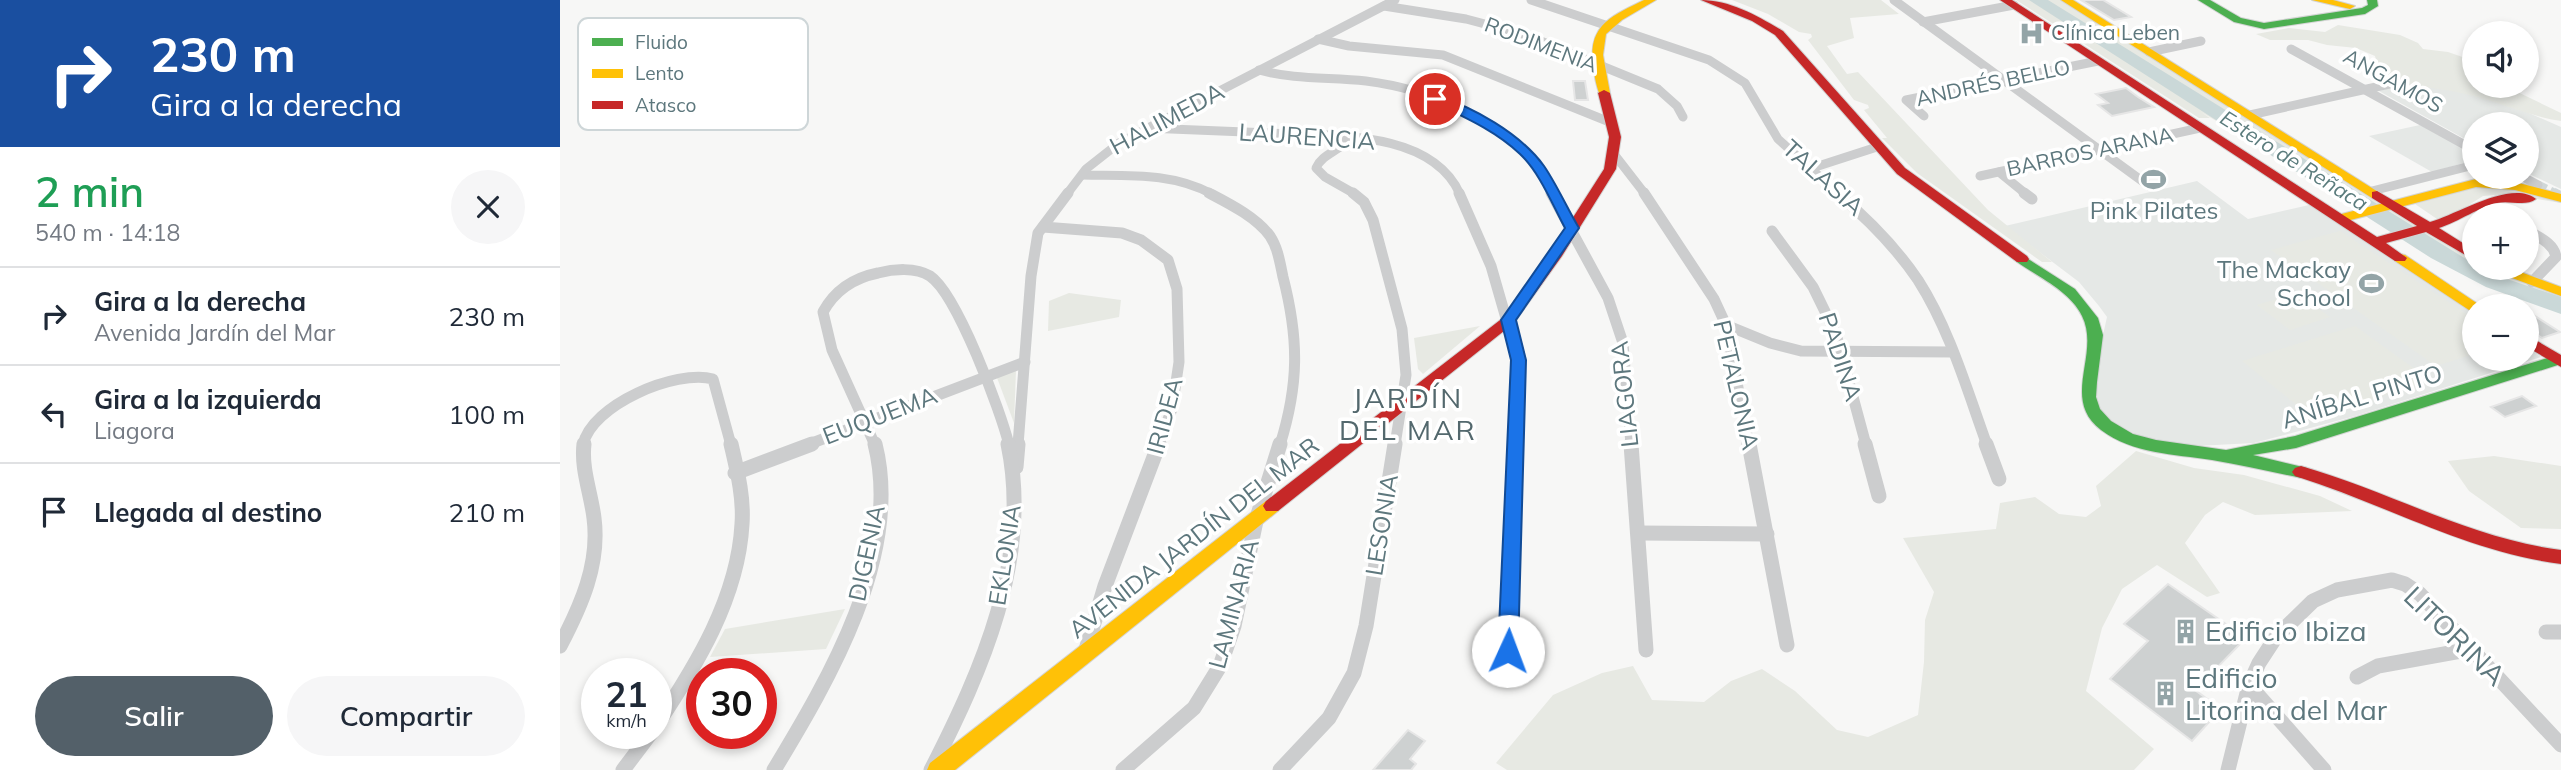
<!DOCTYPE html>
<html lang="es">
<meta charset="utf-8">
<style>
body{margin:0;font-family:Mulish,sans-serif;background:#f6f6f7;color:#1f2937;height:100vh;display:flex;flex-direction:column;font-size:26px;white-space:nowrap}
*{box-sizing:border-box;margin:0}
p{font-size:23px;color:#747a83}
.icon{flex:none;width:38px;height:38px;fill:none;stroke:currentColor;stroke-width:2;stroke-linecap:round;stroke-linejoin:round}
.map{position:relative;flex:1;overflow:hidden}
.sheet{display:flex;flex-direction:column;background:#fff;width:560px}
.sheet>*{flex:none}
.banner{background:#1a4fa0;color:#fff;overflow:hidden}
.controls{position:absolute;left:1902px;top:21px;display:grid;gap:14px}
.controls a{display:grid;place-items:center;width:77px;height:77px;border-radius:50%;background:#fff;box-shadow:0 4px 10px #0003;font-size:35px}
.speed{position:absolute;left:21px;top:658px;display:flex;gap:14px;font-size:35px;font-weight:700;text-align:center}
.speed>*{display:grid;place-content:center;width:91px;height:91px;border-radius:50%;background:#fff;box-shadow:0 4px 10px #0003;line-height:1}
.speed small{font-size:18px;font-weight:400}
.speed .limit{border:10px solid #d22;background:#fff;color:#111}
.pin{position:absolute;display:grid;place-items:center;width:60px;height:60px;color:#fff;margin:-30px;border:4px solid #fff;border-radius:50%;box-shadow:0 2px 7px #0007}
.me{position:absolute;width:77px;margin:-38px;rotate:2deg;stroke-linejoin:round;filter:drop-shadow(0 0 5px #0008)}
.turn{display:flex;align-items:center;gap:24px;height:147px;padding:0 35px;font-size:32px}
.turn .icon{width:91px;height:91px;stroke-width:2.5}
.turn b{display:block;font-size:49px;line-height:60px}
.round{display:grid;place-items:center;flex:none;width:74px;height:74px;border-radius:37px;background:#f6f6f7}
.headline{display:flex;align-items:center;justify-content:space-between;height:119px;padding:0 35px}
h1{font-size:42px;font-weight:600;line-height:52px;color:#1e9e55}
.action{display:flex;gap:14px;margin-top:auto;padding:14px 35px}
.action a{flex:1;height:80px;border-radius:42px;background:#536069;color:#fff;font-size:28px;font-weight:600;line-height:80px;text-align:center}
.action a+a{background:#f6f6f7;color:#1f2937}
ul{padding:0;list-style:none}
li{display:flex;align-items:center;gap:21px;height:98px;padding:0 35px;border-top:2px solid #e0e1e3}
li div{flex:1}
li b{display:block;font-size:26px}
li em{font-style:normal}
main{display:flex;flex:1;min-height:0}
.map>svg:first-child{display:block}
.built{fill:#e5e8e6}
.green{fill:#e7e9e3}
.water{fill:#cad8d8}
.building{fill:#ced1d1;stroke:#e6e6e6;stroke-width:2}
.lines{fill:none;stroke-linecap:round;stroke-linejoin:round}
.street-tunnel-far1{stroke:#d0d7d8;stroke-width:9;stroke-dasharray:9 4.5;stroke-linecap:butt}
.street-tunnel{stroke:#d0d7d8;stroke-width:11;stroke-dasharray:11 6;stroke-linecap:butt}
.fast-casing{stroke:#d3d4d4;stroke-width:2}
.slow-casing{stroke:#d3d4d4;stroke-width:2}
.jam-casing{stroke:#d3d4d4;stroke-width:2}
.street-far2{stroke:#cccdce;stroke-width:9}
.street-far1{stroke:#cccdce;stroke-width:11}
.street{stroke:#cccdce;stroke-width:15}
.fast{fill:#4caf50;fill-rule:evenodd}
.slow{fill:#ffc107;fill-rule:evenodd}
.jam{fill:#c62828;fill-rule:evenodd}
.route{fill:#1a73e8;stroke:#114b97;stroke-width:2}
.labels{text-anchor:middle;stroke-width:7;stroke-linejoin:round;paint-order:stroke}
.far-poi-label{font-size:21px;fill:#5d777d;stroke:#fff;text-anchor:start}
.far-street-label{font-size:21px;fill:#5d777d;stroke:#fff}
.far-water-label{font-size:21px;font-style:italic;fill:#5b7c7d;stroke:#fff}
.street-label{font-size:24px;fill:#5d777d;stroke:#fff}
.poi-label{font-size:24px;fill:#5d777d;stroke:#fff}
.quarter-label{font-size:28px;letter-spacing:2px;fill:#53686d;stroke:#fff}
.near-poi-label{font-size:28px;fill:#5d777d;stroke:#fff;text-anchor:start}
.near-street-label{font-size:28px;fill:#5d777d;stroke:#fff}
.key{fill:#fff;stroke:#ced6d8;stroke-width:2}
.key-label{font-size:19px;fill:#5d777d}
</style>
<main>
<section class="sheet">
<div class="banner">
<div class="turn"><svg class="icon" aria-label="right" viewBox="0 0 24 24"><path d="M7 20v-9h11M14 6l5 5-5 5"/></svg><div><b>230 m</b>Gira a la derecha</div></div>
</div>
<div class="headline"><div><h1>2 min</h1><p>540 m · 14:18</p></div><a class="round"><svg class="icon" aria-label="close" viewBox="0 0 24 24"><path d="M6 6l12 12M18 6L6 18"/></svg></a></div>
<ul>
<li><svg class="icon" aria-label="right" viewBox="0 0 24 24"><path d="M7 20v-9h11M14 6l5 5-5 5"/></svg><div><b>Gira a la derecha</b><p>Avenida Jardín del Mar</p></div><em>230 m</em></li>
<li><svg class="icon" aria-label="left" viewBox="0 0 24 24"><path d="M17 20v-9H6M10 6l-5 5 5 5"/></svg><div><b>Gira a la izquierda</b><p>Liagora</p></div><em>100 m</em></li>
<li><svg class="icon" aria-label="arrive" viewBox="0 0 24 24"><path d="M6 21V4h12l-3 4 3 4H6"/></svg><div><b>Llegada al destino</b></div><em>210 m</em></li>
</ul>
<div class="action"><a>Salir</a><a>Compartir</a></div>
</section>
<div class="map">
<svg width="2001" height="770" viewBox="0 0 2001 770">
<rect width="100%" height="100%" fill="#f7f7f6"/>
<g class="built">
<path d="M1880,74L2001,127V189L1967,173V124H1914V144L1819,91Z"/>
<path d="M1860,125L1914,154V160L1872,172L1809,136Z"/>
<path d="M1637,181L1688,219L1749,205L1914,314V359H1967V348L1981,357L1795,416L1694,443L1636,446L1594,441L1575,434L1550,420L1538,406L1532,385L1547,317L1539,306L1519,282L1445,226Z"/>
</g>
<g class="green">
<path d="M1172,0H1321L1339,14L1290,18L1294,38L1267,46L1287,74L1298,72L1428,210L1492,262H1482L1357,173L1322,138H1327L1304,110L1309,108L1308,105L1294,100L1248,40L1252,37L1251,34L1239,32L1208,14Z"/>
<path d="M1456,0H1502L1914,257V268H1936L2001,292V310L1950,293L1641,112L1650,118H1639Z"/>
<path d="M1778,25L1840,35L1858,43L1863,49L1888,52L1914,61V86H1945L2001,113V121C1967,116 1935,100 1901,93C1870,86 1833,87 1809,65L1816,60L1815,56L1796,48L1767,45L1748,40H1710L1696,34L1729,28L1765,32Z"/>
<path d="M1918,187L1958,190L2001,203L1948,194L1923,196L1898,212L1877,219L1855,204Z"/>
<path d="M1780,231L1914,319V354L1876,366L1711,250Z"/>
<path d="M509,293L561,300L559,317L488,331L489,301Z"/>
<path d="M1736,293L1770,317L1730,330L1697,305Z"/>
<path d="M920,326L863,374L858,369L854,338Z"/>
<path d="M1795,326L1870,380L1754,419L1682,361Z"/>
<path d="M456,370L454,423L436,375Z"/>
<path d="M1576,451L1634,468L1684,475L1760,496L1792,511L1695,515L1663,502L1645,515L1625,543L1660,593L1647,597L1597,565L1562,589L1542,628L1526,691L1594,749L1574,770H947L936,763L993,695L1042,673L1073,666L1092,700L1144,702L1171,681L1202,669L1235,691L1277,730L1308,737L1358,715L1364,662L1365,620L1374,592L1343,538L1436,529L1440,503L1475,497L1499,514L1526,517L1541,506L1536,486Z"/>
<path d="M1934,456L2001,466V529L1961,528L1909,491L1888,461Z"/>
<path d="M285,609L266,649L150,657L165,629Z"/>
</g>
<path class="water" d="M1469,0H1488L1914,264V268L2001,297V314L1926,287L1871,258Z"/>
<g class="building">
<path d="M1521,0H1543L1571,17L1554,20Z"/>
<path d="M1013,81H1025L1028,100H1015Z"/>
<path d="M1566,88L1578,97L1594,107L1552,116L1538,105L1548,103L1536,94Z"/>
<path d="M1967,311L2000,332L1982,338L1967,328Z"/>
<path d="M1962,396L1976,406L1945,417L1931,407Z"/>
<path d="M1608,584L1686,638L1635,690L1661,709L1632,741L1550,679L1588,641L1564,624Z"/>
<path d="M848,730L865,741L850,759L856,764L851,770H813Z"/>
</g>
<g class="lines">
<path class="street-tunnel-far1" d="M1978,185L1996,194"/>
<path class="street-tunnel" d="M1993,193L2001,197"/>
<defs>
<g id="fast">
<path d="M1638,0H1650L1681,18L1704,23L1802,8L1808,5L1807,0H1817L1818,6L1805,14L1704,29L1674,22Z"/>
<path d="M1462,255L1515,289L1538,318L1543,335L1537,382L1536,397L1540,409L1551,421L1573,434L1596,440L1666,450L1735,436L1997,355L2001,356V364L1736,448L1693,455L1747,468L1750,472L1747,476L1741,478C1712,472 1682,465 1652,460C1614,454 1573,454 1541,430C1500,399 1541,354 1522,316C1510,291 1478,277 1457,262L1455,259Z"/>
</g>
<g id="slow">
<path d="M1084,0H1096L1062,20L1046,34L1043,55L1050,93L1040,95C1036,86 1034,74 1033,63C1028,24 1054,15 1084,0Z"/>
<path d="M1501,0H1513L1823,195L1822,198H1812Z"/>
<path d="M1752,0H1773L1795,6L1790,9Z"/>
<path d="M1916,179L1955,182L2001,194V202L1955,190L1916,187L1779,223L1772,219L1774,216Z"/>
<path d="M1840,254L1845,255L1921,306H1914V311L1909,310L1835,261L1833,258L1835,255Z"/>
<path d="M1931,268H1950L2001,287V296L1933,271Z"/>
<path d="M712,499L718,501L721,506L718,511L395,770H367L370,763L706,501Z"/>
</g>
<g id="jam">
<path d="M1141,0C1170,0 1198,16 1223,31L1345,168L1467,256L1469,259L1467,262H1457L1337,174L1215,35L1192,21Z"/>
<path d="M1440,0H1452L1817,237L1857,226L1812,198V192L1817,191L1870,222C1896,215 1952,179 1976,199C1966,207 1950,200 1937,203C1921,206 1898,222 1879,228L1914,250V260L1866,232L1826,243L1847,258L1845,261H1835Z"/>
<path d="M1044,90L1050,93L1061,137L1056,169L1002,256L954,323L718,511H706L703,506L706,501L944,317L989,255L1044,169L1049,137L1038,93Z"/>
<path d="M1967,335L2001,355V367L1967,347Z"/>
<path d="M1741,466C1829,491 1909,538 2001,550V564C1907,552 1825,504 1735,476L1732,472L1735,468Z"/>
</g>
</defs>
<use href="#fast" class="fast-casing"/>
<use href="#slow" class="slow-casing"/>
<use href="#jam" class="jam-casing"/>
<g class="street-far2">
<path d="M971,0L1149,60L1185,83L1218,139L1279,194"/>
<path d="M1334,0L1589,186"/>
<path d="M824,6L906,19L966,35L1098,89L1117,106L1123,117"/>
<path d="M1363,22L1454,5"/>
<path d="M758,39L789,46L883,55L1052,123"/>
<path d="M1731,49L1914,150"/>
<path d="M1589,52L1641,41"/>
<path d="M699,70C735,80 770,77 806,81C867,89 937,116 976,166C983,175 987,185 992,194"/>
<path d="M1690,115L1834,83"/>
<path d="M1364,116L1346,100L1538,61"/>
<path d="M586,128C627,130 669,131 710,133C770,136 871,129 900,194"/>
<path d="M791,135C783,151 763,152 756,168L765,177L795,194"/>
<path d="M1054,154L1085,194"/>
<path d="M1249,169L1317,147"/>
<path d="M1439,172L1466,194"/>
<path d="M522,175C568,176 611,172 652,194"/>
<path d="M1420,176L1640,128"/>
<path d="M1963,177L1978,185"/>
<path d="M1812,191L1914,165"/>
<path d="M507,194L526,169L559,143L835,0"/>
</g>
<g class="street-far1">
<path d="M649,193C670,204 696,217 710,236C718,248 720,263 723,277C739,339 739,384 720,445"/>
<path d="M793,193L804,202L813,220L842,329L846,375L835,445"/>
<path d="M899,193L931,266L958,360L955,445"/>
<path d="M991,193L1048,298L1063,343L1071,445"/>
<path d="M1084,193L1154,299L1166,325L1189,445"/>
<path d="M1277,193C1308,219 1335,246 1358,280C1390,330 1407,390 1427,445"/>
<path d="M1464,193L1472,199"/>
<path d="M483,227L562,233L581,240L608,260L617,289L619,362L612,409L598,445"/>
<path d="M1967,230C1978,237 1994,243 1996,257L1972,282"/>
<path d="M1212,231L1253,287L1276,334L1306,445"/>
<path d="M1166,325L1210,343L1241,351L1392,352"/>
<path d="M23,445C31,405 116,369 153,379L171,445"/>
<path d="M247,445L465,362"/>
<path d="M315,445L272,350L263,312C275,290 293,278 318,273C333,269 356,267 370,276C397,294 441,412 449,445"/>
<path d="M458,445L471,276L478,233L508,193"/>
</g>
<g class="street">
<path d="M1071,444L1086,650"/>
<path d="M1189,444L1227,645"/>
<path d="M1305,444L1319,496"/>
<path d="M1426,444L1439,479"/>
<path d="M456,467L458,444"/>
<path d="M175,473L252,444"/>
<path d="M1079,533L1207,534"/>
<path d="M1986,632H2001"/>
<path d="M0,646C21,606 40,564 34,518C31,493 21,469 24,444"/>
<path d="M525,653L545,586L599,444"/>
<path d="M947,675L955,444"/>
<path d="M1797,677L1818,666L1912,649"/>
<path d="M1689,685L1764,770"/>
<path d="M96,726C136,666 178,598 182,524C184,497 177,470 171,444"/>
<path d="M63,770L91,733"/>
<path d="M214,770C269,679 343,554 315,444"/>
<path d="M371,770C422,670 472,558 448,444"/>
<path d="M563,770L634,708L660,666L674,626L696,521L720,444"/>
<path d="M720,770L769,718L794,673L806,626L835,444"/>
<path d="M1668,770L1689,685L1699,663L1716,637L1753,601L1777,590L1832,580L1845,584L1860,594L2001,745"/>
</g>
<use href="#fast" class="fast"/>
<use href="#slow" class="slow"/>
<use href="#jam" class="jam"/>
</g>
<path class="route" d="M875,95C913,107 960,133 984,166C997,185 1007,208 1019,228L956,320L966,360L958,651L955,657L948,659L941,657L938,651L951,360L941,320L1005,228C992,204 980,173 960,154C935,130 902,116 871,101L869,99Z"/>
<defs>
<symbol id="hospital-bare" viewBox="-9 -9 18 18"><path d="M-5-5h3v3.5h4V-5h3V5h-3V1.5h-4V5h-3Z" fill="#93a4a7" stroke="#fff" stroke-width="2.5" paint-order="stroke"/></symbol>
<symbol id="stadium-bare" viewBox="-9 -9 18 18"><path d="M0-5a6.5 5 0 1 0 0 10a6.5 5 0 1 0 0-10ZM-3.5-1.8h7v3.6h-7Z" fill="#93a4a7" stroke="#fff" stroke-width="2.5" paint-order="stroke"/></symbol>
<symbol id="building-bare" viewBox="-9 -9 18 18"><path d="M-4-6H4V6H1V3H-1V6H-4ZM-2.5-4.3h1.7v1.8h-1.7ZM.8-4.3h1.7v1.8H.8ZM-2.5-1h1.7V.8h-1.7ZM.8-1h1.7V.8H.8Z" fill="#93a4a7" stroke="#fff" stroke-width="2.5" paint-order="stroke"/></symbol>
</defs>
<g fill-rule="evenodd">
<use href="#hospital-bare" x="1454" y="16" width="35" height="35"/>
<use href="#stadium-bare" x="1576" y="162" width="35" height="35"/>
<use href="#stadium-bare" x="1794" y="266" width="35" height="35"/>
<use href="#building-bare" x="1608" y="614" width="35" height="35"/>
<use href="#building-bare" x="1588" y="676" width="35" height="35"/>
</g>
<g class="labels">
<g class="far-poi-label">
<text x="1491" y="40">Clínica Leben</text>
</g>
<g class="far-street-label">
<text transform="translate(981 45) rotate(21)" y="7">RODIMENIA</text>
<text transform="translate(1833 81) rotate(29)" y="7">ANGAMOS</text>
<text transform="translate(1433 83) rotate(-12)" y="7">ANDRÉS BELLO</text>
<text transform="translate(1530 152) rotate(-12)" y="7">BARROS ARANA</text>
</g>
<g class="far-water-label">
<text transform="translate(1734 161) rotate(32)" y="7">Estero de Reñaca</text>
</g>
<g class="street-label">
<text transform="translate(607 119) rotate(-28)" y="8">HALIMEDA</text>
<text transform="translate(747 137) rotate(4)" y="8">LAURENCIA</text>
<text transform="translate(1263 178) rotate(42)" y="8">TALASIA</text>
<text transform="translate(1280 357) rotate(72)" y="8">PADINA</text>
<text transform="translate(1176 385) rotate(77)" y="8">PETALONIA</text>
<text transform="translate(1065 394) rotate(-96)" y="8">LIAGORA</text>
<text transform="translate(1802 397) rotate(-17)" y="8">ANÍBAL PINTO</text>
<text transform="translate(320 416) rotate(-21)" y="8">EUQUEMA</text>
<text transform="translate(605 416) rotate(-75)" y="8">IRIDEA</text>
<text transform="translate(822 525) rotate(-81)" y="8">LESONIA</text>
<text transform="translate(634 538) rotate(-38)" y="8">AVENIDA JARDÍN DEL MAR</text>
<text transform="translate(307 553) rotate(-78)" y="8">DIGENIA</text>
<text transform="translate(445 555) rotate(-81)" y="8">EKLONIA</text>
<text transform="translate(674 604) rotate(-75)" y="8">LAMINARIA</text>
</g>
<g class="poi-label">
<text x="1594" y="219">Pink Pilates</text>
<text x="1791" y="278" text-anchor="end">The Mackay<tspan x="1791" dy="28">School</tspan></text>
</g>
<g class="quarter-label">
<text x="848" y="408">JARDÍN<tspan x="848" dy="32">DEL MAR</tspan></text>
</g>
<g class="near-poi-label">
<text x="1645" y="641">Edificio Ibiza</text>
<text x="1625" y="688">Edificio<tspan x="1625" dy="32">Litorina del Mar</tspan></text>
</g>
<g class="near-street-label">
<text transform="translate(1895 636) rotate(44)" y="10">LITORINA</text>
</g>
</g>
<rect x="18" y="18" width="230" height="112" rx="10" class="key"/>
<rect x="32" y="38" width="31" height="8" fill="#4caf50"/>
<rect x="32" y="69" width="31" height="9" fill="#ffc107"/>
<rect x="32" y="101" width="31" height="8" fill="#c62828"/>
<g class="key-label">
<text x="75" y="49">Fluido</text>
<text x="75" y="80">Lento</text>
<text x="75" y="112">Atasco</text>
</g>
</svg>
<div class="controls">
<a><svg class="icon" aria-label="sound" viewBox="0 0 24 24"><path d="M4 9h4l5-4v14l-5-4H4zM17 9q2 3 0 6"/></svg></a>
<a><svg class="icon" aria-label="layers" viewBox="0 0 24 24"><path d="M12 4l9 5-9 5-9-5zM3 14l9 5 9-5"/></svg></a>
<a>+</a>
<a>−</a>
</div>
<div class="speed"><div>21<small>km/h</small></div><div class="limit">30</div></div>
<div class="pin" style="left:875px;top:99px;background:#d93025"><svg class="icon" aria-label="arrive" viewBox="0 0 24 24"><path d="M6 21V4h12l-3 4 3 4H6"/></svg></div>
<svg class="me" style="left:948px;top:651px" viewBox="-20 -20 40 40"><circle r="19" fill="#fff"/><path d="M0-13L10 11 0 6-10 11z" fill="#1a73e8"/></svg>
</div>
</main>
